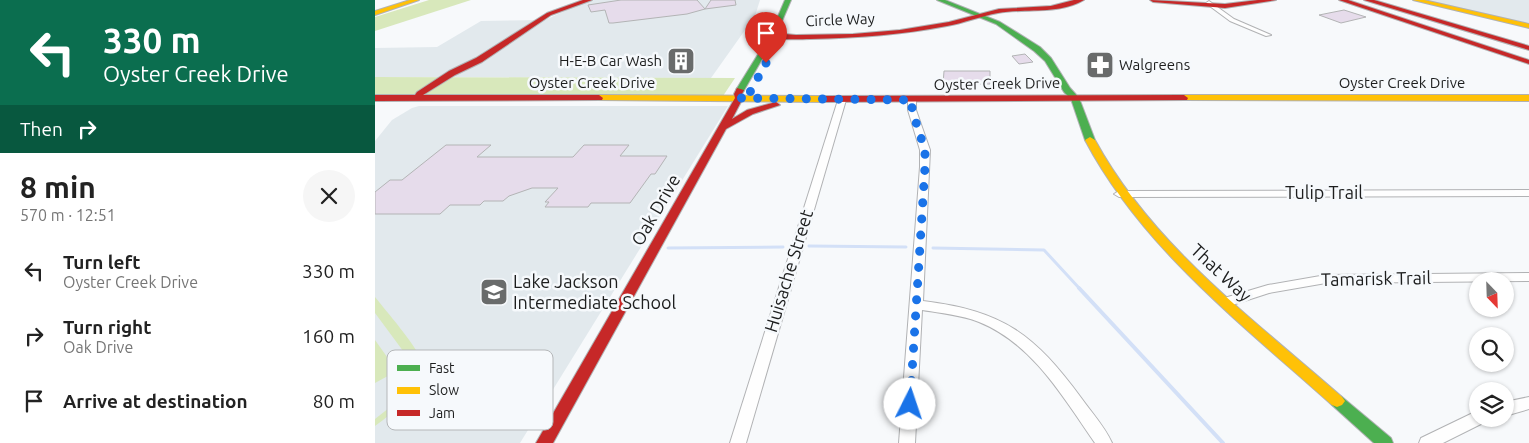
<!DOCTYPE html>
<meta charset="utf-8">
<style>
body{margin:0;font-family:Ubuntu,sans-serif;background:#f6f6f6;color:#222;height:100vh;display:flex;flex-direction:column;font-size:19px;white-space:nowrap}
*{box-sizing:border-box;margin:0}
p{font-size:16px;color:#767676}
.icon{flex:none;width:28px;height:28px;fill:none;stroke:currentColor;stroke-width:2;stroke-linecap:round;stroke-linejoin:round}
.map{position:relative;flex:1;overflow:hidden}
.drawer{display:flex;flex-direction:column;background:#fff;width:375px}
.drawer>*{flex:none}
.guide{background:#0b6e4f;color:#fff;overflow:hidden}
.needle{width:32px;rotate:157deg}
.buttons{position:absolute;left:1094px;top:272px;display:grid;gap:10px}
.buttons a{display:grid;place-items:center;width:45px;height:45px;border-radius:50%;background:#fff;box-shadow:0 1px 4px #0004;font-size:25px}
.pin{position:absolute;display:grid;place-items:center;width:42px;height:42px;color:#fff;margin:-51px -21px;border-radius:50% 50% 50% 0;rotate:-45deg;box-shadow:0 0 5px #0007}
.pin .icon{rotate:45deg}
.me{position:absolute;width:55px;margin:-28px;rotate:4deg;stroke-linejoin:round;filter:drop-shadow(0 0 4px #0008)}
.turn{display:flex;align-items:center;gap:18px;height:105px;padding:0 20px;font-size:22px}
.turn .icon{width:65px;height:65px;stroke-width:2.5}
.turn b{display:block;font-size:35px;line-height:42px}
.then{display:flex;align-items:center;height:48px;padding:0 20px;background:#0003;gap:10px;font-size:19px}
.round{display:grid;place-items:center;flex:none;width:52px;height:52px;border-radius:26px;background:#f6f6f6}
.summary{display:flex;align-items:center;justify-content:space-between;height:85px;padding:0 20px}
h1{font-size:30px;font-weight:700;line-height:38px}
ul{padding:0;list-style:none}
li{display:flex;align-items:center;gap:15px;height:65px;padding:0 20px}
li div{flex:1}
li b{display:block;font-size:19px}
li em{font-style:normal}
main{display:flex;flex:1;min-height:0}
.map>svg:first-child{display:block}
.built{fill:#e2e9ed}
.green{fill:#d8e8bb}
.lines{fill:none;stroke-linecap:round;stroke-linejoin:round}
.stream-far1{stroke:#d3e0f7;stroke-width:3}
.stream{stroke:#d3e0f7;stroke-width:4}
.building{fill:#e6dceb;stroke:#b3b4b5}
.street-casing{stroke:#b1b2b4;stroke-width:2}
.fast-casing{stroke:#b1b2b4;stroke-width:2}
.slow-casing{stroke:#b1b2b4;stroke-width:2}
.jam-casing{stroke:#b1b2b4;stroke-width:2}
.street{fill:#fefefe;fill-rule:evenodd}
.fast{fill:#4caf50;fill-rule:evenodd}
.slow{fill:#ffc107;fill-rule:evenodd}
.jam{fill:#c62828;fill-rule:evenodd}
.route{stroke:#1a73e8;stroke-width:9;stroke-dasharray:0 16.2}
.labels{text-anchor:middle;stroke-width:5;stroke-linejoin:round;paint-order:stroke}
.far-street-label{font-size:15px;fill:#1d1e1e;stroke:#f6f9fc}
.far-poi-label{font-size:15px;fill:#1d1e1e;stroke:#f6f9fc;text-anchor:end}
.street-label{font-size:18px;fill:#1d1e1e;stroke:#f6f9fc}
.poi-label{font-size:18px;fill:#1d1e1e;stroke:#f6f9fc;text-anchor:start}
.key{fill:#f6f9fc;stroke:#b5b7b9;stroke-width:1}
.key-label{font-size:14px;fill:#1d1e1e}
</style>
<main>
<section class="drawer">
<div class="guide">
<div class="turn"><svg class="icon" aria-label="left" viewBox="0 0 24 24"><path d="M17 20v-9H6M10 6l-5 5 5 5"/></svg><div><b>330 m</b>Oyster Creek Drive</div></div>
<div class="then">Then<svg class="icon" aria-label="right" viewBox="0 0 24 24"><path d="M7 20v-9h11M14 6l5 5-5 5"/></svg></div>
</div>
<div class="summary"><div><h1>8 min</h1><p>570 m · 12:51</p></div><a class="round"><svg class="icon" aria-label="close" viewBox="0 0 24 24"><path d="M6 6l12 12M18 6L6 18"/></svg></a></div>
<ul>
<li><svg class="icon" aria-label="left" viewBox="0 0 24 24"><path d="M17 20v-9H6M10 6l-5 5 5 5"/></svg><div><b>Turn left</b><p>Oyster Creek Drive</p></div><em>330 m</em></li>
<li><svg class="icon" aria-label="right" viewBox="0 0 24 24"><path d="M7 20v-9h11M14 6l5 5-5 5"/></svg><div><b>Turn right</b><p>Oak Drive</p></div><em>160 m</em></li>
<li><svg class="icon" aria-label="arrive" viewBox="0 0 24 24"><path d="M6 21V4h12l-3 4 3 4H6"/></svg><div><b>Arrive at destination</b></div><em>80 m</em></li>
</ul>
</section>
<div class="map">
<svg width="1154" height="443" viewBox="0 0 1154 443">
<rect width="100%" height="100%" fill="#f7f9fb"/>
<g class="built">
<path d="M219,0H385L380,16L336,78L0,77V48L62,47L106,21L170,20L205,4Z"/>
<path d="M1050,0H1154V23L1090,10Z"/>
<path d="M44,106H353L145,443H0V141L17,120L37,108Z"/>
</g>
<g class="green">
<path d="M54,0H96L0,31V17Z"/>
<path d="M0,77L360,78L348,96L0,95Z"/>
<path d="M0,297C11,311 41,345 46,360C54,384 17,414 0,426V419L14,408L28,392L33,384L37,370L34,359L0,313Z"/>
<path d="M0,340L22,371L0,383Z"/>
</g>
<g class="lines">
<g class="stream-far1">
<path d="M434,246L531,247"/>
<path d="M293,248L408,247"/>
<path d="M558,248L669,250L705,289"/>
</g>
<path class="stream" d="M704,288L848,443"/>
</g>
<g class="building">
<path d="M246,0H322L330,9L312,14L238,23H234L230,10L216,12L213,5Z"/>
<path d="M336,0H360L361,5L330,9Z"/>
<path d="M969,10L991,17L966,23L944,15Z"/>
<path d="M650,54L658,62L644,64L637,56Z"/>
<path d="M569,71H615V84H568Z"/>
<path d="M71,145H116L102,157H198L209,145H254L245,156H292L280,174H276L255,203H216L213,207H170L174,202H170L183,188H157L134,196L128,201H109L105,205H75L65,214H0V192L15,180H27Z"/>
</g>
<g class="lines">
<defs>
<g id="street">
<path d="M834,1L859,19L896,35L891,36L855,21L832,4L831,3Z"/>
<path d="M467,97L471,100L371,443H355L463,100Z"/>
<path d="M537,97L541,100V110L555,150L548,301C629,311 659,334 707,399C717,413 730,427 737,443H720C688,397 658,344 604,322C586,315 566,313 547,310L540,443H524L545,167V150L533,110V100Z"/>
<path d="M1154,190V196L744,197L739,194L744,191Z"/>
<path d="M1154,273V281L951,283L894,293L851,307L846,305L844,302L846,299L893,285L951,275Z"/>
<path d="M1154,397V409L1130,416V402Z"/>
<path d="M1102,411V419H1110L1108,423L1068,443H1044L1046,438Z"/>
</g>
<g id="fast">
<path d="M410,0H416L401,35L368,92H362L361,90L395,35Z"/>
<path d="M562,0H570L625,22L665,47L676,58L695,88L704,98L720,140L718,142H712L710,140L696,99L689,92L670,61L659,51L621,24Z"/>
<path d="M962,395L967,397L1016,438L1018,443H999L957,405L954,401L957,397Z"/>
</g>
<g id="slow">
<path d="M35,0H44L0,15V11Z"/>
<path d="M1038,0H1049L1154,24V28Z"/>
<path d="M224,95L447,96L451,99L447,102L221,100L220,98Z"/>
<path d="M809,95H1154V101L806,100L805,98Z"/>
<path d="M715,137L720,140C777,245 878,319 967,397L970,401L967,405L962,407L957,405C868,325 767,248 710,140Z"/>
</g>
<g id="jam">
<path d="M208,0H217L176,15L107,62L80,75L48,95H224L228,98L227,100L0,101V95H40L42,92L74,71L101,58L172,13Z"/>
<path d="M699,0H709C684,15 651,8 623,13C606,16 589,23 572,26C526,35 482,38 435,39C424,39 404,41 395,35L398,33L421,35L478,34L525,30L574,22L624,9L676,6Z"/>
<path d="M775,0L850,4L883,0H901L850,8L778,2Z"/>
<path d="M964,0H973L1154,60V64Z"/>
<path d="M989,0H999L1154,46V50Z"/>
<path d="M362,88L369,90L367,94L368,98L357,119L372,110L401,102L405,105L378,114L351,129L178,443H161L360,98L359,94Z"/>
<path d="M809,95L813,98L812,100L447,102L443,99L447,96Z"/>
</g>
</defs>
<use href="#street" class="street-casing"/>
<use href="#fast" class="fast-casing"/>
<use href="#slow" class="slow-casing"/>
<use href="#jam" class="jam-casing"/>
<use href="#street" class="street"/>
<use href="#fast" class="fast"/>
<use href="#slow" class="slow"/>
<use href="#jam" class="jam"/>
</g>
<g class="lines">
<path class="route" d="M391,63L374,94L364,98L537,100V110L550,150V167L535,404"/>
</g>
<defs>
<symbol id="building-square" viewBox="-11 -11 22 22"><rect x="-9" y="-9" width="18" height="18" rx="4" fill="#696b6b" stroke="#f6f9fc"/><path d="M-4-6H4V6H1V3H-1V6H-4ZM-2.5-4.3h1.7v1.8h-1.7ZM.8-4.3h1.7v1.8H.8ZM-2.5-1h1.7V.8h-1.7ZM.8-1h1.7V.8H.8Z" fill="#fff"/></symbol>
<symbol id="pharmacy-square" viewBox="-11 -11 22 22"><rect x="-9" y="-9" width="18" height="18" rx="4" fill="#696b6b" stroke="#f6f9fc"/><path d="M-2-6h4v4h4v4h-4v4h-4v-4h-4v-4h4Z" fill="#fff"/></symbol>
<symbol id="school-square" viewBox="-11 -11 22 22"><rect x="-9" y="-9" width="18" height="18" rx="4" fill="#696b6b" stroke="#f6f9fc"/><path d="M0-5L7-2L0 1L-7-2ZM-4 1L0 2.5L4 1V4Q0 6-4 4Z" fill="#fff"/></symbol>
</defs>
<g fill-rule="evenodd">
<use href="#building-square" x="290" y="45" width="32" height="32"/>
<use href="#pharmacy-square" x="709" y="49" width="32" height="32"/>
<use href="#school-square" x="103" y="276" width="32" height="32"/>
</g>
<g class="labels">
<g class="far-street-label">
<text transform="translate(465 20) rotate(-2)" y="5">Circle Way</text>
<text x="217" y="88">Oyster Creek Drive</text>
<text x="1027" y="88">Oyster Creek Drive</text>
<text transform="translate(622 84) rotate(-1)" y="5">Oyster Creek Drive</text>
</g>
<g class="far-poi-label">
<text x="287" y="66">H-E-B Car Wash</text>
<text x="744" y="70" text-anchor="start">Walgreens</text>
</g>
<g class="street-label">
<text x="949" y="199">Tulip Trail</text>
<text transform="translate(281 210) rotate(-60)" y="6">Oak Drive</text>
<text transform="translate(414 271) rotate(-73)" y="6">Huisache Street</text>
<text transform="translate(846 273) rotate(43)" y="6">That Way</text>
<text transform="translate(1001 279) rotate(-1)" y="6">Tamarisk Trail</text>
</g>
<g class="poi-label">
<text x="138" y="288">Lake Jackson<tspan x="138" dy="21">Intermediate School</tspan></text>
</g>
</g>
<rect x="12" y="350" width="166" height="80" rx="8" class="key"/>
<rect x="22" y="365" width="23" height="6" fill="#4caf50"/>
<rect x="22" y="387" width="23" height="7" fill="#ffc107"/>
<rect x="22" y="410" width="23" height="6" fill="#c62828"/>
<g class="key-label">
<text x="54" y="373">Fast</text>
<text x="54" y="395">Slow</text>
<text x="54" y="418">Jam</text>
</g>
</svg>
<div class="buttons">
<a><svg class="needle" viewBox="-14 -14 28 28"><path d="M0-13l5 13h-10z" fill="#e53935"/><path d="M0 13l5-13h-10z" fill="#767676"/></svg></a>
<a><svg class="icon" aria-label="search" viewBox="0 0 24 24"><circle cx="10" cy="10" r="6"/><path d="M15 15l6 6"/></svg></a>
<a><svg class="icon" aria-label="layers" viewBox="0 0 24 24"><path d="M12 4l9 5-9 5-9-5zM3 14l9 5 9-5"/></svg></a>
</div>
<div class="pin" style="left:391px;top:63px;background:#d93025"><svg class="icon" aria-label="arrive" viewBox="0 0 24 24"><path d="M6 21V4h12l-3 4 3 4H6"/></svg></div>
<svg class="me" style="left:535px;top:404px" viewBox="-20 -20 40 40"><circle r="19" fill="#fff"/><path d="M0-13L10 11 0 6-10 11z" fill="#1a73e8"/></svg>
</div>
</main>
